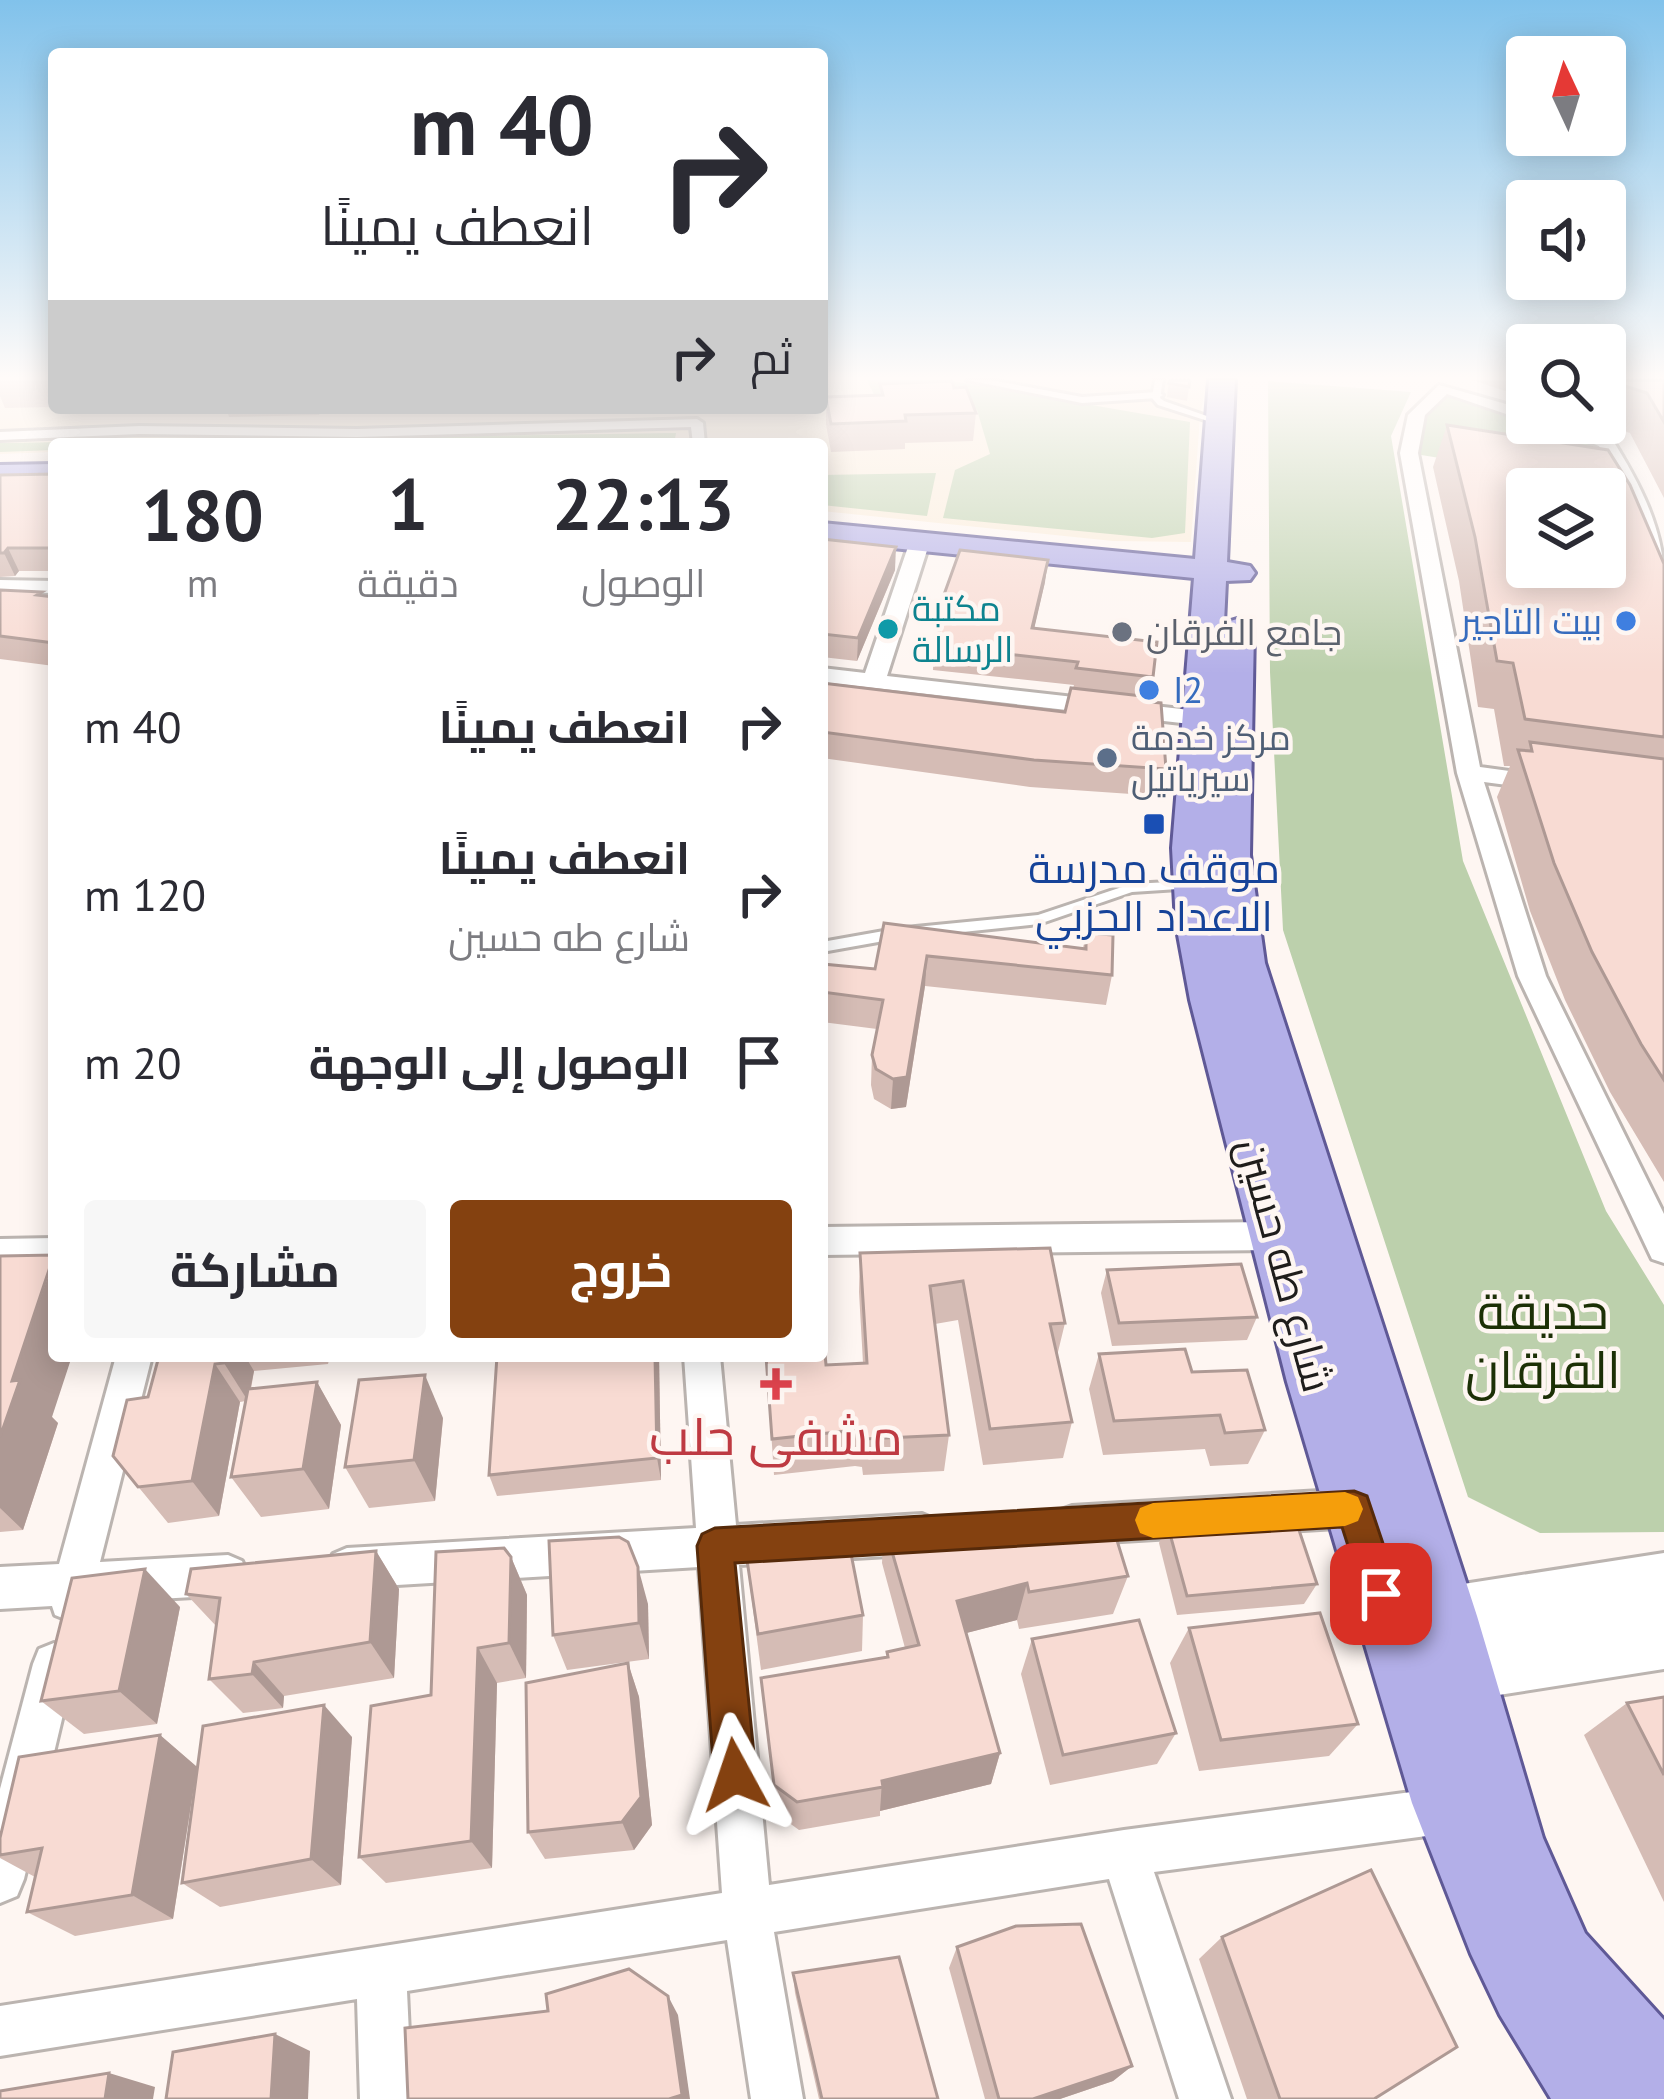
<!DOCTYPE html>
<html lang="ar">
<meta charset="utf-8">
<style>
body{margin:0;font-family:"PT Sans",Cairo,sans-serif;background:#f7f7f7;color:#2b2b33;direction:rtl;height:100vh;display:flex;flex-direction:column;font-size:45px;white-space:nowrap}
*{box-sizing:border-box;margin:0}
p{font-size:39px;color:#7c7c81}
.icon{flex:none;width:66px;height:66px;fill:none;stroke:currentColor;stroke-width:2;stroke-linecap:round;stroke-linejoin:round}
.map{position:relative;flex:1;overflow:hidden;direction:ltr}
.panel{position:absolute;left:48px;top:438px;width:780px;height:924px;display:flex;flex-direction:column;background:#fff;border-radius:12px;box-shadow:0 6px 30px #0003;direction:rtl}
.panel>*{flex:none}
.top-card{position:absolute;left:48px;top:48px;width:780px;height:366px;border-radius:12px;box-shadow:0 6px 30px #0003;direction:rtl;background:#fff;color:#2b2b33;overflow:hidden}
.needle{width:78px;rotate:356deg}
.tools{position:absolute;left:1506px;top:36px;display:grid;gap:24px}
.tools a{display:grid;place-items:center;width:120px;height:120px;border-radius:12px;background:#fff;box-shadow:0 6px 30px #0003;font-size:60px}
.pin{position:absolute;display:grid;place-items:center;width:102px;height:102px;color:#fff;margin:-51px;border-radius:24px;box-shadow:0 6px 18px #0006}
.me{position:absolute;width:132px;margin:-66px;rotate:355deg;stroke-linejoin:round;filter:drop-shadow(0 0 9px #0008)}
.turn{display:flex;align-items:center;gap:42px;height:252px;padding:0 36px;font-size:54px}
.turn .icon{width:156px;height:156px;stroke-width:2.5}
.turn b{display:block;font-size:84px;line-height:102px}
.then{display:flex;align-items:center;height:114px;padding:0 36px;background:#0003;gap:24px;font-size:45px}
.eta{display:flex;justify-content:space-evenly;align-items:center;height:204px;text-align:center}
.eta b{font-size:72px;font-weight:700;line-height:84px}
.primary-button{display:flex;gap:24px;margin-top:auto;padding:24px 36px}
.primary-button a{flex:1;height:138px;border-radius:12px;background:#844110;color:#fff;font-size:48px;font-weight:700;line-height:138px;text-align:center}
.primary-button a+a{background:#f7f7f7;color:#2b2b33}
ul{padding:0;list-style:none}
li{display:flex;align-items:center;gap:36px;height:168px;padding:0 36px}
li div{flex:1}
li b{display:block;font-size:45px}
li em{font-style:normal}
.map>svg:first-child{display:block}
.education{fill:#faecd9}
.green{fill:#bcd0ac}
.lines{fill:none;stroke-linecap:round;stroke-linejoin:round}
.service-casing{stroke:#bbb4b0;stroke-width:6}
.pedestrian-casing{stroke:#bbb4b0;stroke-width:6}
.minor-casing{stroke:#bbb4b0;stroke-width:6}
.secondary-casing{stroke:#bbb4b0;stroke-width:6}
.primary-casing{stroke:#5f5996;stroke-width:6}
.service{fill:#fff;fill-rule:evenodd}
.pedestrian{fill:#fff;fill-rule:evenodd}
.minor{fill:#fff;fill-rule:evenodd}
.secondary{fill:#fff;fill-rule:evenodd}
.primary{fill:#b3afe8;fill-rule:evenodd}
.wall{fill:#d5bcb5}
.shaded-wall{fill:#ae9994}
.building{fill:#f8dbd3;stroke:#ae9994;stroke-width:3;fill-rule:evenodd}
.route{fill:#844110;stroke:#562a0a;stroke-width:3}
.slow{fill:#f59e0b}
.shop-dot{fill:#3f7fe0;stroke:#fef6f2;stroke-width:4.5}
.culture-dot{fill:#0f9aa8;stroke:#fef6f2;stroke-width:4.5}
.worship-dot{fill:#6b7280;stroke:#fef6f2;stroke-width:4.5}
.service-dot{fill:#5c6f8a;stroke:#fef6f2;stroke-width:4.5}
.transit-dot{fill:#1a4fb4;stroke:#fef6f2;stroke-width:4.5}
.health-dot{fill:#e0444e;stroke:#fef6f2;stroke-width:4.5}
.labels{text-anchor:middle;stroke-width:9;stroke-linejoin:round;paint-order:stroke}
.far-culture-label{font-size:36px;fill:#0d838f;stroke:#fef6f2;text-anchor:start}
.far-shop-label{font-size:36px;fill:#366cbe;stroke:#fef6f2;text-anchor:end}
.far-worship-label{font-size:36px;fill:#5b616d;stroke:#fef6f2;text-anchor:start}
.far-service-label{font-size:36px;fill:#4e5e75;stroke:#fef6f2;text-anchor:start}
.transit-label{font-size:42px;fill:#164399;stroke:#fef6f2}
.street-label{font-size:42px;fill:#1f1d1b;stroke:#fef6f2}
.near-park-label{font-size:51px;fill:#1c3006;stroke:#fef6f2}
.near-health-label{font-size:51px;fill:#be3a42;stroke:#fef6f2}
</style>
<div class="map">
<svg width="1664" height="2099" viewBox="0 0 1664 2099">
<rect width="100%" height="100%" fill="#fef6f2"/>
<path class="education" d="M0,380H54V408H822V380H1207L1200,416L1191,542L1113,541L822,511V444H54V452L0,454Z"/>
<g class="green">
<path d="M867,380H946L1190,422L1185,533L1152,538L943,518L955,470L990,454L977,410L959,402L878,403Z"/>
<path d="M1268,381L1411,392L1391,436L1463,861L1606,1211L1664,1305V1532L1540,1533L1468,1497L1283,930L1270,672Z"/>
<path d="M1445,388L1527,416V423H1548L1606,443L1631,489L1409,453L1410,421Z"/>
<path d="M676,433L674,444H54V450L0,452V443Z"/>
<path d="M936,473L927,516L822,505V475Z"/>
</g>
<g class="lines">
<defs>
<g id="service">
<path d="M1155,380H1163L1160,398L1164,401L1221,421L1214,423L1158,405L1152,398Z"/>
<path d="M1189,881L1194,882L1196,885L1194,888L1132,892L1039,924L895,939L822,952V942L895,929L1038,915L1131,884Z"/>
</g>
<g id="pedestrian">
<path d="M967,380H991L1082,397L1157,392L1163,395L1157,398L1082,403Z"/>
<path d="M697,419L703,423L705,444H693L691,427L357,437L139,434L0,440V432L139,426L357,429Z"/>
</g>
<g id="minor">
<path d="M1439,385L1527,410V421L1447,394L1425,415L1418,453L1480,767L1546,776L1558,783L1546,790L1484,782L1546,976L1664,1214V1263L1652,1259L1518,976L1457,773L1400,453L1408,415Z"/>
<path d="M1540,423H1565L1612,439C1639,482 1664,529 1664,580L1654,574L1622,489L1599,446Z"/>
<path d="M920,535L930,541L887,676L1199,711L1211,718L1199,725L822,682V668L865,673L910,541Z"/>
<path d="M0,580L54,581V593L0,592Z"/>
<path d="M1274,1222L1286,1226L1291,1236L1286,1246L1274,1250L822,1255V1227Z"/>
<path d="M54,1238V1266L0,1267V1239Z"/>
<path d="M116,1356H152L100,1562L228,1555L242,1561L248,1575L242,1589L228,1595L89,1603L85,1615L70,1621L55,1615L52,1606L0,1609V1567L59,1564Z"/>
<path d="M684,1356H720L736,1525L922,1514L936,1520L942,1534L936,1548L922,1554L739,1565L769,1885L1124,1830L1449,1787L1465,1794L1472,1810L1465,1826L1449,1833L1154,1872L1231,2099H1179L1109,1879L774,1932L803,2099H751L727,1940L407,1991L412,2099H360L357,1999L0,2056V2006L722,1893L699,1567L347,1588L333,1582L327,1568L333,1554L347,1548L696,1528Z"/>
<path d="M1354,1489L1368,1495L1374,1508L1368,1521L1354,1527L1072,1544L1058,1539L1052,1525L1058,1511L1072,1506Z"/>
<path d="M54,1643L69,1649L75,1664L24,1879L17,1896L0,1903V1789L33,1664L39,1649Z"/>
</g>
<path id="secondary" d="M1664,1553V1669L1460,1701L1439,1692L1430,1671L1439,1650L1453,1644L1423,1637L1415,1616L1423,1595L1444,1587Z"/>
<g id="primary">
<path d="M1209,380H1235L1227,562L1250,566L1255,573L1250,580L1226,581L1224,623L1237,619L1249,622L1254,629L1250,855L1265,963L1477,1616L1543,1838L1585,1933L1664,2020V2099H1551L1500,2015L1471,1954L1412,1803L1287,1382L1190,1000L1176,924L1172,848L1194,578L822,541V523L1195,559Z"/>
<path d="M54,464V482L0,483V465Z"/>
</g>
</defs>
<use href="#service" class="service-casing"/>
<use href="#pedestrian" class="pedestrian-casing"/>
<use href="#minor" class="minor-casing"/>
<use href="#secondary" class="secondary-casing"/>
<use href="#primary" class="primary-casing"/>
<use href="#service" class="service"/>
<use href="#pedestrian" class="pedestrian"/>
<use href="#minor" class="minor"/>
<use href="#secondary" class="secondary"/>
<use href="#primary" class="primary"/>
</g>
<g class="wall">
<path d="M0,380H54V407L5,408L0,396Z"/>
<path d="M1169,380H1190L1187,401L1167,397Z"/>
<path d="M1472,380H1527V398Z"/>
<path d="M1605,380H1664V498L1630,433L1600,423H1605Z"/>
<path d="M880,384L954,388L976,413L973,441L905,443V449L831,452L826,424V397L880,395Z"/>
<path d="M226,408H322L319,415L229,417Z"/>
<path d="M489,408H587V412L490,414Z"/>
<path d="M1447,425L1664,564V1182L1610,1092L1565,1000L1530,911L1497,797L1510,766H1504L1494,709L1478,707L1459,581L1433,467Z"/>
<path d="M54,474V571H19L15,576L0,577V475Z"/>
<path d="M822,535L824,539L895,570L857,661L822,657Z"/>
<path d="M1045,582L1034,628L1153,677L1149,697L1166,769L1160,796L1030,787L822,758V683L1065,712L1074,685L933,670L934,646L941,626V603Z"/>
<path d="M0,590L54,597V666L0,659Z"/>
<path d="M884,923L1083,948L1086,933L1112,975L1106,1005L925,986L906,1107L891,1109L874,1099L871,1085L872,1055L877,1029L822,1022V964L875,969Z"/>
<path d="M1050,1248L1065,1323L1057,1356L1072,1422L1063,1458L983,1465L958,1320L935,1324L949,1435L944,1471L863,1475L862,1467L855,1466L774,1475L766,1356L826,1365L863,1363L859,1292L860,1253Z"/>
<path d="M0,1256L52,1417L58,1423L23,1530L0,1532Z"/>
<path d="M1107,1270L1257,1317L1247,1340L1112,1346L1101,1293Z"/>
<path d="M1099,1354L1192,1372L1265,1430L1248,1464L1210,1466L1205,1449L1103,1455L1089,1389Z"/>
<path d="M159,1356H330L328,1364L254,1371L251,1389L317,1382L341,1425L329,1509L261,1517L231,1477L246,1401L240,1402L219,1516L168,1523L113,1456L148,1397Z"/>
<path d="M659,1356L661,1480L497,1496L489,1475Z"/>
<path d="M443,1418L435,1501L369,1508L345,1467Z"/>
<path d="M1167,1523L1317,1584L1304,1604L1177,1615L1159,1543Z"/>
<path d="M884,1524L1128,1576L1113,1614L1019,1629L1017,1620L966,1633L1000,1753L991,1784L880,1811V1816L799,1830L777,1814L761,1678L887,1657V1652L905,1648L882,1563Z"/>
<path d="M743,1533L863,1615L862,1651L761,1670Z"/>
<path d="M376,1551L399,1589L394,1678L284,1696L283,1708L243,1713L209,1679L217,1627L186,1594Z"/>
<path d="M511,1557L527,1595L526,1678L497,1683L492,1868L386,1883L359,1857L431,1695Z"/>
<path d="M648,1604L649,1659L567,1670L553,1635Z"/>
<path d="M180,1607L157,1724L84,1734L41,1701Z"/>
<path d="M1189,1628L1358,1724L1329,1756L1199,1771L1170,1663Z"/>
<path d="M1032,1639L1176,1733L1157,1764L1050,1785L1021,1674Z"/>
<path d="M628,1663L639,1697L652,1825L634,1850L545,1859L528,1832Z"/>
<path d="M1664,1697V1902L1584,1735L1627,1703Z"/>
<path d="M160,1735L197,1767L173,1919L75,1936L27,1912L35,1877L0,1858V1838Z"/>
<path d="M352,1737L341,1885L220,1907L182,1883Z"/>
<path d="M1222,1937L1374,2099H1247L1199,1959Z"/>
<path d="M957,1947L1132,2066L1113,2081L1060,2099H985L949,1968Z"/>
<path d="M793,1973L938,2099H819L795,1993Z"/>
</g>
<g class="shaded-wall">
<path d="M896,547L895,570L857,661L858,638Z"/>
<path d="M8,548L19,571L15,576L4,553Z"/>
<path d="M1048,560L1045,582L1029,651L1032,628Z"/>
<path d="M927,956L925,986L906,1107L891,1109L893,1079Z"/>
<path d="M54,1259V1356H72L52,1417L58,1423L23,1530L0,1508V1437L12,1381Z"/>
<path d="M225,1356H245L254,1371L248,1401L224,1363Z"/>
<path d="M655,1356H659L661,1480L657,1458Z"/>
<path d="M215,1364L240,1402L219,1516L192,1481Z"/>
<path d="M425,1375L443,1418L435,1501L414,1460Z"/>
<path d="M317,1382L341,1425L329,1509L303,1469Z"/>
<path d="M376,1551L399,1589L394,1678L370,1642Z"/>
<path d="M511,1557L527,1595L526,1678L509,1643Z"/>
<path d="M638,1567L648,1604L649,1659L639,1623Z"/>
<path d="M145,1569L180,1607L157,1724L119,1691Z"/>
<path d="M1027,1583L1017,1620L951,1637L957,1601Z"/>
<path d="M478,1648L497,1683L492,1868L471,1841Z"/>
<path d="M254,1662L284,1696L283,1708L252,1674Z"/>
<path d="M628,1663L639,1697L652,1825L634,1850L622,1822Z"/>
<path d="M324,1705L352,1737L341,1885L311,1859Z"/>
<path d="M160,1735L197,1767L173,1919L132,1895Z"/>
<path d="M1000,1753L991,1784L880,1811L882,1781Z"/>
<path d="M668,1996L678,2015L690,2099H669Z"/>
<path d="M275,2034L310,2051L308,2099H271Z"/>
<path d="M1132,2066L1113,2081L1060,2099H1033Z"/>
<path d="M109,2073L155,2087L153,2099H105Z"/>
</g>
<g class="building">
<path d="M1170,380H1190L1189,387L1169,383Z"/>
<path d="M1606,380H1664V422L1647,393Z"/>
<path d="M952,381L954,388L966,387L976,413L905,415L906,421L831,424L826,397L883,395L880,384Z"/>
<path d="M1447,425L1608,450L1630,485L1664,564V737L1525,719L1513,663L1497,661L1475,537ZM1527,489H1605V567H1527Z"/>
<path d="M54,474V548H8L4,553H0V475Z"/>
<path d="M822,539L896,547L858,638L822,634Z"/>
<path d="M960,550L1048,560L1032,628L1157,642L1153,677L1076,668L1078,662L934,646L949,604L941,603Z"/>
<path d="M0,590L42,592L37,595L54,597V643L0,636Z"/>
<path d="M822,683L1065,712L1071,688L1151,697L1150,702L1161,703L1166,769L1034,760L822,732Z"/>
<path d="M1530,742L1664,759V1080L1641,1044L1592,952L1554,863L1518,750L1532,751Z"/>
<path d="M884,923L1086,949V933L1113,935L1112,975L927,956L907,1077L893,1079L876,1069L872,1055L883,1000L822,992V964L875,969Z"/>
<path d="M1050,1248L1065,1323L1050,1324L1072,1422L990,1429L963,1281L930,1286L949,1435L864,1439L863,1431L856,1430L772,1439L766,1356H822V1322L826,1365L867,1363L860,1253Z"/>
<path d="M54,1255L12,1381L20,1380L0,1437V1256Z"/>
<path d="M1241,1264L1257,1317L1119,1323L1107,1270Z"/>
<path d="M1185,1349L1192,1372L1247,1370L1265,1430L1225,1433L1220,1415L1114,1421L1099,1354Z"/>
<path d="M159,1356H225L224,1363L215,1364L192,1481L138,1487L113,1456L127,1400L148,1397Z"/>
<path d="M497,1356H655L657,1458L489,1475Z"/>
<path d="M425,1375L414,1460L345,1467L359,1380Z"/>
<path d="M317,1382L303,1469L231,1477L248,1389Z"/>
<path d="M1107,1508L1128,1576L1029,1592L1027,1583L957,1601L1000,1753L882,1781L883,1787L797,1802L774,1785L761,1678L888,1657L887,1652L919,1645L884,1524Z"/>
<path d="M1294,1515L1317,1584L1187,1596L1167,1523Z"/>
<path d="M845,1523L863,1615L758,1634L743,1533Z"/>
<path d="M619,1537L628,1542L638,1567L639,1623L553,1635L549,1541Z"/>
<path d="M504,1548L511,1557L509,1643L478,1648L471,1841L359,1857L371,1706L431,1695L436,1552Z"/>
<path d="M376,1551L370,1642L254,1662L252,1674L209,1679L220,1598L186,1594L191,1569Z"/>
<path d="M145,1569L119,1691L41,1701L72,1578Z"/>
<path d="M1320,1613L1358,1724L1221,1740L1189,1628Z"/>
<path d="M1139,1620L1176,1733L1063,1755L1032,1639Z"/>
<path d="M628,1663L641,1797L622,1822L528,1832L526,1683Z"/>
<path d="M1664,1697V1775L1627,1703Z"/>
<path d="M324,1705L311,1859L182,1883L203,1726Z"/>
<path d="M160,1735L132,1895L27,1912L42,1848L0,1855V1838L19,1757Z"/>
<path d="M1371,1870L1457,2047L1374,2099H1280L1222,1937Z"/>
<path d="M1081,1924L1132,2066L1033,2099H999L957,1947L1016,1926Z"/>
<path d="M899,1957L938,2099H822L793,1973Z"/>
<path d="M629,1969L668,1996L682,2095L669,2099H408L405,2028L548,2011L546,1994Z"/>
<path d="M275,2034L271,2099H166L173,2052Z"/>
<path d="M109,2073L105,2099H0V2091Z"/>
</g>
<linearGradient id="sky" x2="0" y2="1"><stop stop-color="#81c2eb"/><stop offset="0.56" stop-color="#fffbf9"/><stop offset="1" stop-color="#fffbf9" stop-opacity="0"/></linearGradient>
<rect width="1664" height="674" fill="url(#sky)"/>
<path class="route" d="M1354,1491L1367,1496L1400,1594L1394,1608L1381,1613L1368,1608L1342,1527L735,1563L756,1775L750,1790L735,1796L720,1790L714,1775L697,1546L702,1534L715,1528Z"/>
<path class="slow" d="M1345,1492L1358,1497L1363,1509L1358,1521L1345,1526L1153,1538L1140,1533L1135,1520L1140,1508L1153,1503Z"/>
<g class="shop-dot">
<circle cx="1626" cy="621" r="12"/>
<circle cx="1149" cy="690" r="12"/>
</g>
<circle class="culture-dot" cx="888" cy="629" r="12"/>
<circle class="worship-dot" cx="1122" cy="632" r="12"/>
<circle class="service-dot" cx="1107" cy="758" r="12"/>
<rect class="transit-dot" x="1142" y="812" width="24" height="24" rx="6"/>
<path class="health-dot" d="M770 1366h12v12h12v12h-12v12h-12v-12h-12v-12h12z"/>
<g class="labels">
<g class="far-culture-label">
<text x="912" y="621">مكتبة<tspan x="912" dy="41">الرسالة</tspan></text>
</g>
<g class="far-shop-label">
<text x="1602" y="634">بيت التاجير</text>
<text x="1173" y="703" text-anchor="start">I2</text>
</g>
<g class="far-worship-label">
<text x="1146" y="645">جامع الفرقان</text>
</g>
<g class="far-service-label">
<text x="1131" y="750">مركز خدمة<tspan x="1131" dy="41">سيرياتيل</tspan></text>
</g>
<g class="transit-label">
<text x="1154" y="883">موقف مدرسة<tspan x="1154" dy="48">الاعداد الحزبي</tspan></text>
</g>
<g class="street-label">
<text transform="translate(1285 1265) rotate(75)" y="15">شارع طه حسين</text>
</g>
<g class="near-park-label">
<text x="1543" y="1329">حديقة<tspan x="1543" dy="59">الفرقان</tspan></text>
</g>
<g class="near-health-label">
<text x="776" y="1455">مشفى حلب</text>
</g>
</g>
</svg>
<div class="tools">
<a><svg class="needle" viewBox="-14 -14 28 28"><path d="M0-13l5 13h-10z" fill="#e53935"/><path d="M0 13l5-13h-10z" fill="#7c7c81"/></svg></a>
<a><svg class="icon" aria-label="sound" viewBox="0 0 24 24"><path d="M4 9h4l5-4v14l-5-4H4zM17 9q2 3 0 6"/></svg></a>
<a><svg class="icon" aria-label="search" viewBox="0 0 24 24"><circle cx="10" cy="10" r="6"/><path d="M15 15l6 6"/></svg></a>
<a><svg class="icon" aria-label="layers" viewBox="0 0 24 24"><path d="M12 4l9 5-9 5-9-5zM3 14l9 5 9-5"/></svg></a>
</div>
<div class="pin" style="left:1381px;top:1594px;background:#d93025"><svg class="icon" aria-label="arrive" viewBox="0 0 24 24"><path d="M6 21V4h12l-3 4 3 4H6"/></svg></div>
<svg class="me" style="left:735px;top:1775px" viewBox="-20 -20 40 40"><path d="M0-17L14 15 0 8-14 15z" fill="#844110" stroke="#fff" stroke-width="4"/></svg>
<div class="top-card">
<div class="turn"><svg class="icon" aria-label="right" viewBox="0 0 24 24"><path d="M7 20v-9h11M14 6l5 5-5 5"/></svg><div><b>40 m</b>انعطف يمينًا</div></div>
<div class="then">ثم<svg class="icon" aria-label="right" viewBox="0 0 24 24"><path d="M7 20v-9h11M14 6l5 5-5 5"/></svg></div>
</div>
<section class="panel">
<div class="eta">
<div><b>22:13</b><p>الوصول</p></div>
<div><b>1</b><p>دقيقة</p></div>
<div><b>180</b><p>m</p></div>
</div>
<ul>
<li><svg class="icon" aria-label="right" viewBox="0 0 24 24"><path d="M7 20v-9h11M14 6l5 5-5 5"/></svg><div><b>انعطف يمينًا</b></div><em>40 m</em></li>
<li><svg class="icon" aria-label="right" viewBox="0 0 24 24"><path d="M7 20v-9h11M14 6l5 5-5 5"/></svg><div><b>انعطف يمينًا</b><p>شارع طه حسين</p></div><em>120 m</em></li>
<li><svg class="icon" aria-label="arrive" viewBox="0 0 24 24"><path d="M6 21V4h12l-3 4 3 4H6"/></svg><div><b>الوصول إلى الوجهة</b></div><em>20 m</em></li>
</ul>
<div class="primary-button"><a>خروج</a><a>مشاركة</a></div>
</section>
</div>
